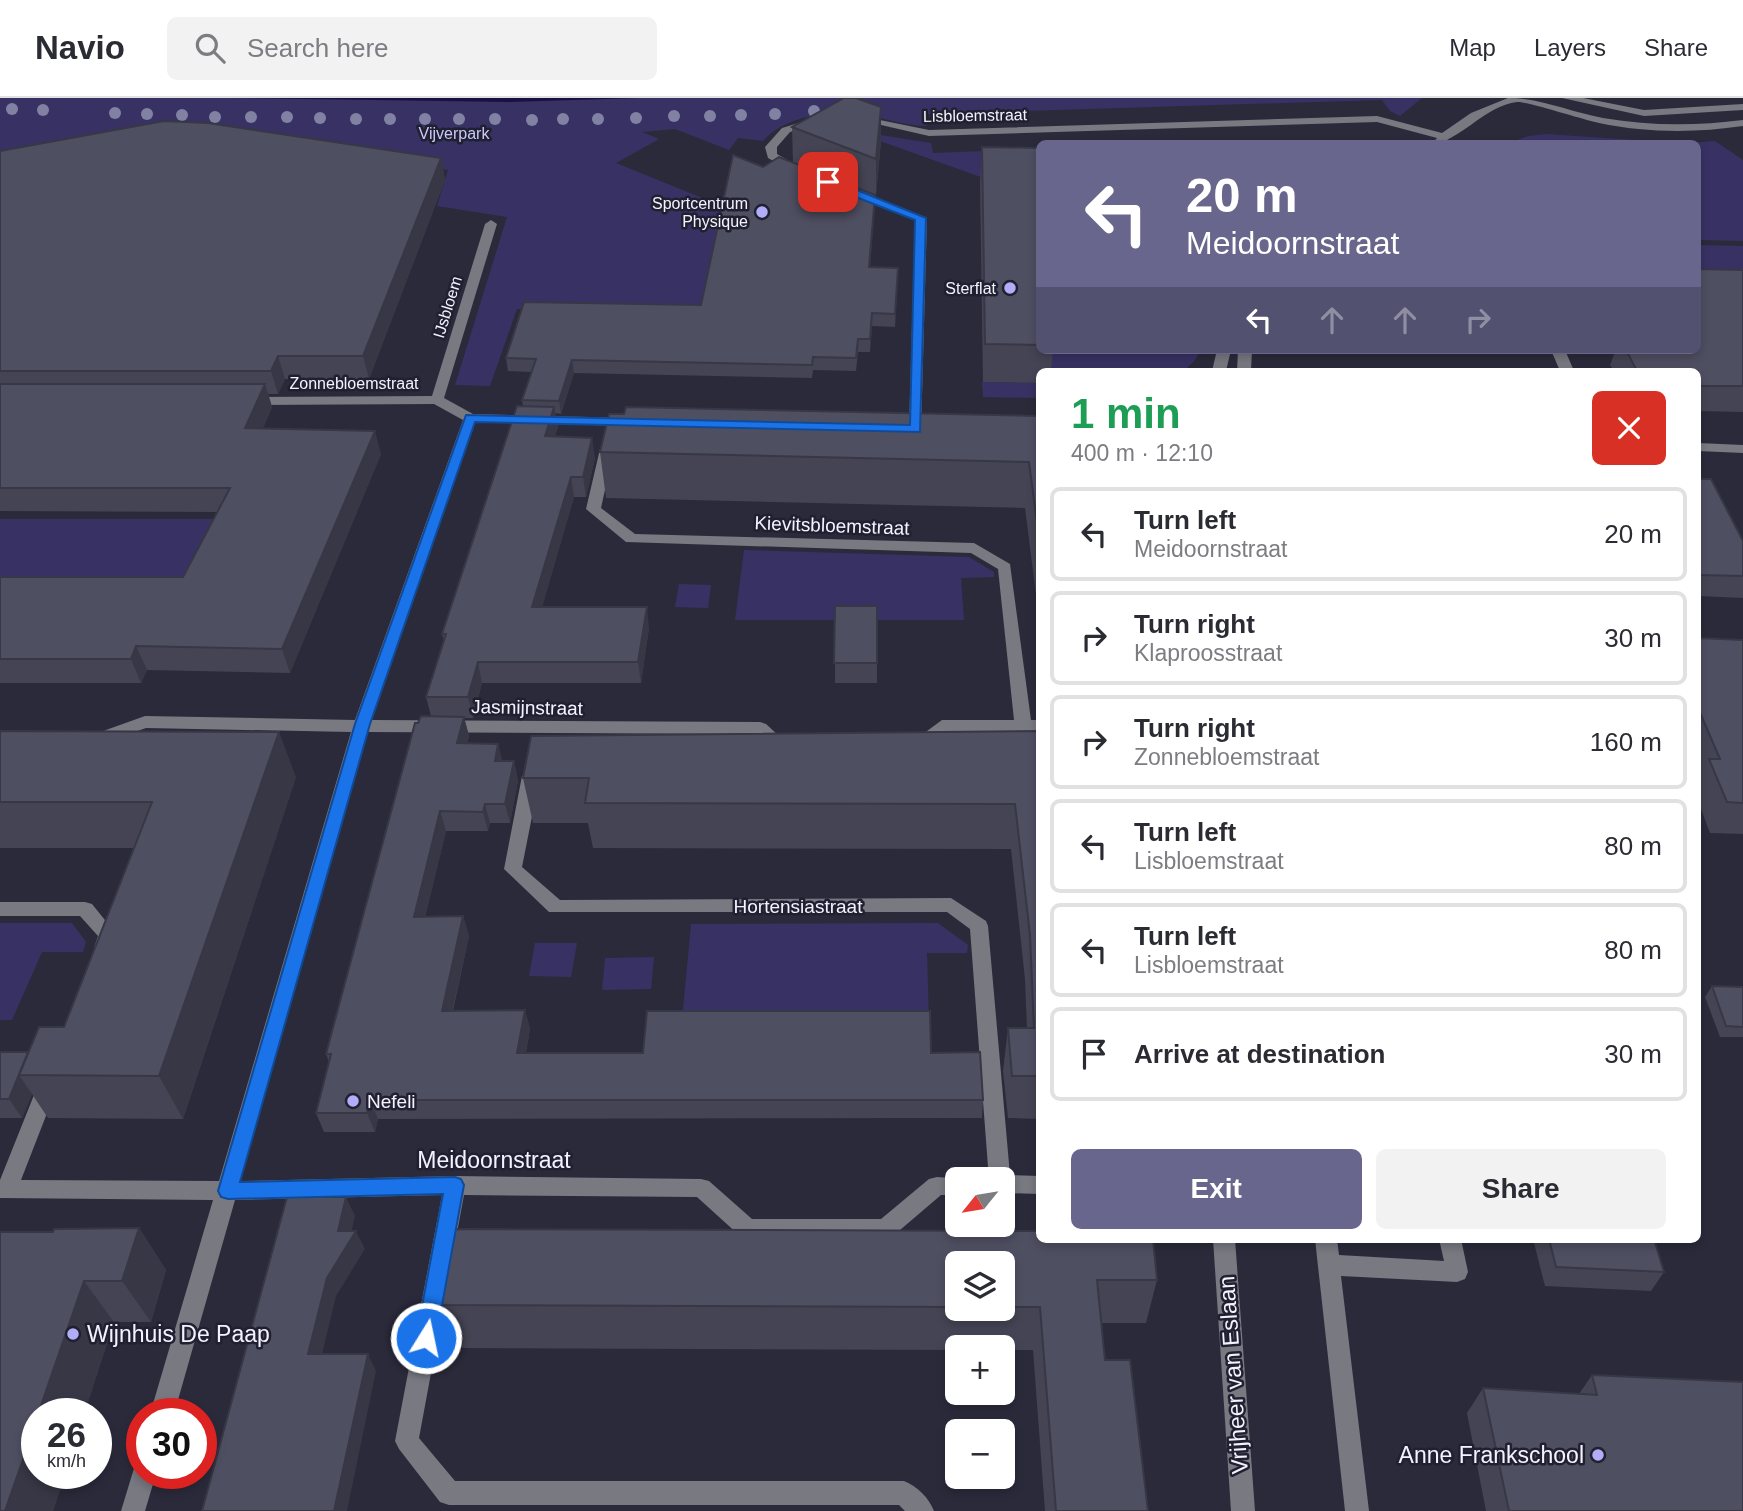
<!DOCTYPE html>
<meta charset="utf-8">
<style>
body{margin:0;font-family:Arial,sans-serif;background:#f2f2f3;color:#2b2b33;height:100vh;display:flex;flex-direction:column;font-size:26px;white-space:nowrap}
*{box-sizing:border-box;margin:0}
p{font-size:23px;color:#7c7c81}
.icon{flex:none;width:38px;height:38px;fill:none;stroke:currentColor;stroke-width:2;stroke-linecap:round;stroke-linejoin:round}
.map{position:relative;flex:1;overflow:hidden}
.sheet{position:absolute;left:1036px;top:270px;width:665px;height:875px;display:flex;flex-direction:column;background:#fff;border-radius:10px;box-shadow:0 4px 10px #0003}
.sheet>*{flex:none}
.guide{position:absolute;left:1036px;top:42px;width:665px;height:214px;border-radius:10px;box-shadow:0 4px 10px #0003;background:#68668c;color:#fff;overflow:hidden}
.needle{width:46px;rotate:240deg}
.controls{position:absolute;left:945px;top:1069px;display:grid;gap:14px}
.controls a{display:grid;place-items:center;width:70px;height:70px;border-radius:10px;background:#fff;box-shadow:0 4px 10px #0003;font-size:35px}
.speed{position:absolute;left:21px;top:1300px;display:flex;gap:14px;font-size:35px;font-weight:700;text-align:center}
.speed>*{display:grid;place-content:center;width:91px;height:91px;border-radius:50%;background:#fff;box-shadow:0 4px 10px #0003;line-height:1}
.speed small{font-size:18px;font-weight:400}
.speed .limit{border:10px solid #d22;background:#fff;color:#111}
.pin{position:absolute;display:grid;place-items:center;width:60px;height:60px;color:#fff;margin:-30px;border-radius:14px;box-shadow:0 4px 10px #0006}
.me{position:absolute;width:77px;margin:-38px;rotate:10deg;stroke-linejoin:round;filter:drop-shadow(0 0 5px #0008)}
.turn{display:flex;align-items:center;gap:24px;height:147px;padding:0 35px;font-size:32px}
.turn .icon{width:91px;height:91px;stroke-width:2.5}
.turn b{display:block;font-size:49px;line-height:60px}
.lanes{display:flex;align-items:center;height:66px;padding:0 35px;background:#0003;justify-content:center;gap:35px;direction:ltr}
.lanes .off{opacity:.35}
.round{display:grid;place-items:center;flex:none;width:74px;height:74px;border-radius:10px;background:#f2f2f3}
.headline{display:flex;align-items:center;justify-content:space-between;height:119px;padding:0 35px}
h1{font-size:42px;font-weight:800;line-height:52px;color:#1e9e55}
.cta{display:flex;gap:14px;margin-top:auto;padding:14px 35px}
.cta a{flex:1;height:80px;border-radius:10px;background:#68668c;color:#fff;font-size:28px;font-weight:800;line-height:80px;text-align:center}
.cta a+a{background:#f2f2f3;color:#2b2b33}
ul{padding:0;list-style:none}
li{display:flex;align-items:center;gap:21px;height:94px;margin:0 14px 10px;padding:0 21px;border:4px solid #e1e1e2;border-radius:10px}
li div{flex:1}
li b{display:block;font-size:26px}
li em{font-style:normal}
header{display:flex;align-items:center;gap:42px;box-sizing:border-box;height:98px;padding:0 35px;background:#fff;border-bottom:2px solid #e1e1e2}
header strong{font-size:33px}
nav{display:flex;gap:38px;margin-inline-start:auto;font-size:24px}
.search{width:490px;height:63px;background:#f2f2f3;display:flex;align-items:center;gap:18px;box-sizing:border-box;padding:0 24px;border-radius:10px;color:#7c7c81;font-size:26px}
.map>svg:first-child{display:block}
.green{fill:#373263}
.water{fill:#1b1141}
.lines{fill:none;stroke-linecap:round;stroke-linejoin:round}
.minor{fill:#797982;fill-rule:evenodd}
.tree{fill:#8181a4}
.wall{fill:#444454;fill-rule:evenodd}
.shaded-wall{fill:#373745}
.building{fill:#4f4f62;stroke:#373745;stroke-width:2}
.route{fill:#1a73e8;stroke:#114b97;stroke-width:2}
.poi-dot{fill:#b2adf9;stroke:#212031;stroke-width:2.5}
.labels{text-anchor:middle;stroke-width:5;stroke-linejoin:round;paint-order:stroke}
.far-street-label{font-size:16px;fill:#f3f3ff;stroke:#212031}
.far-park-label{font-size:16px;fill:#c9c8fa;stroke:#212031}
.far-poi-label{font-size:16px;fill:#f3f3ff;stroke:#212031;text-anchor:end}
.street-label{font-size:19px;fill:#f3f3ff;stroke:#212031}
.poi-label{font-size:19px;fill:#f3f3ff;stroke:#212031;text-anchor:start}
.near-street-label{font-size:23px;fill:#f3f3ff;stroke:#212031}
.near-poi-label{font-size:23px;fill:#f3f3ff;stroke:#212031;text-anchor:start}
</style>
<header>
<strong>Navio</strong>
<div class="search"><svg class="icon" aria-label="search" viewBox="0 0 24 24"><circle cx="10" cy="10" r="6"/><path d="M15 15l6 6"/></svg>Search here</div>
<nav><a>Map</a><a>Layers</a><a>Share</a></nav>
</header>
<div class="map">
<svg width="1743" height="1413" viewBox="0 0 1743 1413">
<rect width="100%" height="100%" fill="#2a2a3b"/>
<g class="green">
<path d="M0,0H1422L1400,18L1390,13L1382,2L925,16L927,28C906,28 888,21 867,17C834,12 786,16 763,43L738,40L729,52L675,31L642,34L659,41L616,65L727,110L703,214L517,211L490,288L455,287L507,119L437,108L448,72L234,39L0,70Z"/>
<path d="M849,32L931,45L933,55L1039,51L992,83Z"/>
<path d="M1546,36L1681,45H1509L1528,38Z"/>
<path d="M1715,43L1743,62V143L1698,142V46L1690,45Z"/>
<path d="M1698,147L1743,148V190L1698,189Z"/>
<path d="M1047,252H1200L1196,261L1184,273H1049Z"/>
<path d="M982,284L1039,285V300L983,299Z"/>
<path d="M0,421H221L184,496L0,495Z"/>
<path d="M744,452L969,459L994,474V479L961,480L964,522H735Z"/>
<path d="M679,486L711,487L708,510L675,509Z"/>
<path d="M0,825H72L86,844L83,854H42L12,922H0Z"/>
<path d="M938,825L968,847L967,855H927L929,923L682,922L691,826Z"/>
<path d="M535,845H577L571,879L529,878Z"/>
<path d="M654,859L651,891L602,892L605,860Z"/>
</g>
<path class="water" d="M231,0H640L509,4Z"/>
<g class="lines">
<g class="minor">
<path d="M1508,0C1540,0 1570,14 1603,20C1650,28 1696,28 1743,22V28C1695,35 1647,35 1599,25C1584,22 1526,3 1517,4C1486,7 1456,46 1432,46L1437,40L1377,24L929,38L855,21L860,18L929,32L1377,18L1442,35L1471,15Z"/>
<path d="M1562,0H1583L1644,12L1743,6V12L1644,18Z"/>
<path d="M815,20L819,21V25L790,34L777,49V56L801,70V74H793L768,60L765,49L782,30Z"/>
<path d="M852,93H860L927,120L921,334L916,335L909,331L915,122L852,97Z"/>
<path d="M491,122L497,126L444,300L473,316L629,320L636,324L629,328L475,324L372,622L760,624L766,626L792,650L790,654H778L756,636L368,634L240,1083L455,1078L701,1081L709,1083L752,1121H881L929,1081L937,1079L965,1081L957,1082V1097H941L893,1138L885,1141H748L740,1138L697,1099L464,1097L419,1340L455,1383H904C917,1388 929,1400 934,1413H905L899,1407H449L440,1404L399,1351L395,1343L442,1097L235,1102L174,1316H150L213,1102L0,1100V1082L38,987L41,981L48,978L55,981L58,987L21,1082L219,1083L351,634L146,630L98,647L90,641L92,637L145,618L355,622L463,322L434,306L248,307L241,303L248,299L432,298L485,126Z"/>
<path d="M1217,252H1231L1226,273H1212Z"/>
<path d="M1238,252H1252L1251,273H1237Z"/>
<path d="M1551,252H1565L1574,273H1560Z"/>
<path d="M1698,345L1743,347V355L1698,353Z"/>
<path d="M607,347L614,351L601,410L635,436L974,445L1010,466L1031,622H1040V634H946L922,651H910L908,647L942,622H1014L998,471L971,455L626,444L586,411L600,351Z"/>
<path d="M531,672L540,678L522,769L560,802L951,800L986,823L988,828L1010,1077L1040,1078V1096L1003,1095V1082H989L970,831L947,814H549L504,771L522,678Z"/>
<path d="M0,804H85L92,806L117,837L110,855L103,857L96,855L94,850L98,838L80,818H0Z"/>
<path d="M1213,1141H1235L1255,1413H1231Z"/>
<path d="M1315,1141H1337L1339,1157L1444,1163L1439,1141H1461L1468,1174L1465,1181L1457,1184L1341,1178L1369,1413H1345Z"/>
<path d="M142,1365V1376H156L145,1413H121L135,1367Z"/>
</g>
</g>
<g class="tree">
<circle cx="12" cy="11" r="6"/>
<circle cx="43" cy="12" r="6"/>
<circle cx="814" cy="13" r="6"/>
<circle cx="115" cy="15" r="6"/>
<circle cx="147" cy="16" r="6"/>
<circle cx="775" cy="16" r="6"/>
<circle cx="182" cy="17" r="6"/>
<circle cx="741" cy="17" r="6"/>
<circle cx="674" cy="18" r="6"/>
<circle cx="710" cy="18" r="6"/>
<circle cx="215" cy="19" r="6"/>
<circle cx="251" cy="19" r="6"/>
<circle cx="287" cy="19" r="6"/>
<circle cx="320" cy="20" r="6"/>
<circle cx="636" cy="20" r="6"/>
<circle cx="356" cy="21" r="6"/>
<circle cx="390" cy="21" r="6"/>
<circle cx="425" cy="21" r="6"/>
<circle cx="459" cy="21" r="6"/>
<circle cx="495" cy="21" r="6"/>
<circle cx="563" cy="21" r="6"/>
<circle cx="598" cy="21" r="6"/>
<circle cx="532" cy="22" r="6"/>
</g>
<g class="wall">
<path d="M792,29L881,43L876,97L793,64Z"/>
<path d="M982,49L1039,50L1040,252H1053L1051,273H1040V285L983,284L980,85Z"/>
<path d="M0,53L441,60L445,82L369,281H285L278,296H268L272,309L263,330L381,356L290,575L147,572L141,585H0V479H183L217,414L0,413Z"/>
<path d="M763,69L875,97L870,169L898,170L895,229L872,228L870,254H858L856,273L813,272L812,280L574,275L561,316L555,315L558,329L555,338L595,360L586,399H574L542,509L649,530L641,585H482L473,620H464L469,638L467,645L498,646L502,663H514L518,683L510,725H490L488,733H446L425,819L463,818L469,838L453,913L525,912L530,931L526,955H931L983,1002L982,1020L378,1021L375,1034H324L316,1015L329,964L326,956L418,625L431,618L426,599L444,542L442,536L523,308L522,302L531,274L508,273L506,260L701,207Z"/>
<path d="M1743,172V314L1698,313V273H1614L1610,267L1615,254L1614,252H1698Z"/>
<path d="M1040,318V528L1025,410L606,400L600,354Z"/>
<path d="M1698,381L1743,443V500L1698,498Z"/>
<rect x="835" y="508" width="42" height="77"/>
<path d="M1698,540L1743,542V736L1710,735L1698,703Z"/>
<path d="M0,633L296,679L183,1021L48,1020L32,996L22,1020H0V954H29L64,929L134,750H0Z"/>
<path d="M1040,633V1021L1008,1020L1003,973L1008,930H1027L1025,881L1011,751L593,750L588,725H533L523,680Z"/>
<path d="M1712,888L1743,889V939H1720L1705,899Z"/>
<path d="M139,1130L166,1172L151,1224H114L84,1316H37V1376H65L53,1413H0V1134H53L54,1131Z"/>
<path d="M451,1131L1040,1133V1141H1153L1157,1182L1146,1225H1101L1105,1262H1130L1148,1413H1045L1033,1252H1003V1250H957V1252L455,1250L437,1207ZM957,1166H1003V1211H957Z"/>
<path d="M1533,1141H1654L1664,1174L1651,1193L1545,1188Z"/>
<path d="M1592,1277L1743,1413H1486L1467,1315L1483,1290L1579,1296Z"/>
</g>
<g class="shaded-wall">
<path d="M881,9V43L876,97V61Z"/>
<path d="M441,60L445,82L369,281L363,258Z"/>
<path d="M875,97V109L869,182V169Z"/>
<path d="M872,215V228L870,254V241Z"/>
<path d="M278,258L285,281L278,296L271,273Z"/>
<path d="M572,262L574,275L561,316L559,303Z"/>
<path d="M265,286L272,309L253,353L245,330Z"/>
<path d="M554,309L558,329L549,358L545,338Z"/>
<path d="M375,333L381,356L290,575L282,551Z"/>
<path d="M592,340L595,360L586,399L583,379Z"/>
<path d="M571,379L574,399L536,530L532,509Z"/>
<path d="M647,509L649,530L641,585L638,564Z"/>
<path d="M136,548L147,572L141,585L131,561Z"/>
<path d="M478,564L482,585L473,620L468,599Z"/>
<path d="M464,619L469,638L462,665L457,645Z"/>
<path d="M279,634L296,679L183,1021L159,978Z"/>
<path d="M498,646L503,666L495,663Z"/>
<path d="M514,663L518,683L510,725L505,706Z"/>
<path d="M485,706L490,725L488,733L483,714Z"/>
<path d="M440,713L446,733L420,839L414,819Z"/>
<path d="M463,818L469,838L448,932L442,913Z"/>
<path d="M525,912L530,931L522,974L517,955Z"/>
<path d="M28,954L19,977L32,996L22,1020L9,1001Z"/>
<path d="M370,1002L378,1021L375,1034L367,1015Z"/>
<path d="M346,1099L355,1118L349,1145L356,1133L365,1151L336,1198L318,1273L308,1256Z"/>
<path d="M139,1130L166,1172L151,1224L122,1183Z"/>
<path d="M84,1183L114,1224L84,1316H38Z"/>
<path d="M368,1256L376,1273L347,1413H334Z"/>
<path d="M37,1321V1376H65L53,1413H5Z"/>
</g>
<g class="building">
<path d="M844,0H856L881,9L876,61L792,29Z"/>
<path d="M164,23L208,25L441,60L363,258H278L271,273H0V53Z"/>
<path d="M982,49L1039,50L1040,247L985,246Z"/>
<path d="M733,57L763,69L779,59L875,97L869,169L898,170L895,216L872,215L870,241H858L856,260L813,259L812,267L572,262L559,303L522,302L536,261L506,260L524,204L701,207Z"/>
<path d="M1698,171L1743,172V288H1698V273H1637L1626,252H1698Z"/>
<path d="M0,286H265L245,330L375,333L282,551L136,548L131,561H0V479H183L230,390H0Z"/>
<path d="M517,308L554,309L545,338L592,340L583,379H571L532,509H647L638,564H478L468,599H426L446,536H442Z"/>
<path d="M626,309L1040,318V447L1029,364L600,354L609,316H624Z"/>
<path d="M1698,381H1711L1743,443V478L1698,477Z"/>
<path d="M835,508H877V565H834Z"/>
<path d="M1698,540L1743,542V705L1727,704L1709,661H1720L1698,610Z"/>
<path d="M421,618L464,619L457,645L498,646L495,663H514L505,706H485L483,714L440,713L414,819L463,818L442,913L525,912L517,955H643L647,913H930L931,955L980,954L983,1002H370L367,1015H316L331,956H326L339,907L415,625H418Z"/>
<path d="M0,633L279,634L159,978L19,977L39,929H64L152,704H0Z"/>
<path d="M1040,633V978H1012L1008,930H1034L1030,837L1015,706L585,705L589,680H523L531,638Z"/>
<path d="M1712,888L1743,889V929L1726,928Z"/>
<path d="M0,954H28L9,1001H0Z"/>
<path d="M287,1099H346L338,1133H356L327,1180L308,1256H368L334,1413H202Z"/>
<path d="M139,1130L122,1183H84L38,1316H37V1321L5,1413H0V1134H53L54,1131Z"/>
<path d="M451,1131L1040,1133V1141H1153L1157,1182H1097L1105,1262H1130L1148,1413H1056L1040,1209H1003V1166H957V1209L437,1207Z"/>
<path d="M1549,1141H1654L1664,1174L1556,1169Z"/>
<path d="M1592,1277L1743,1284V1413H1509L1483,1290L1597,1297Z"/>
</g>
<path class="route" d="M825,82H832L926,120L920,334L475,324L370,626L240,1084L455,1079L461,1081L464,1087L436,1240L433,1247L426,1250L419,1247L416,1240L443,1096L228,1101L221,1099L218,1093L355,626L466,317L910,327L915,122L825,87Z"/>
<g class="poi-dot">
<circle cx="762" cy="114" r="7"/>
<circle cx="1010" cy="190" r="7"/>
<circle cx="353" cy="1003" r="7"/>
<circle cx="73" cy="1236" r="7"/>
<circle cx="1598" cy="1357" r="7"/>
</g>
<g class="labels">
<g class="far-street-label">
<text transform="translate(975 17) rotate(-1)" y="6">Lisbloemstraat</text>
<text transform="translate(447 209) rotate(-73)" y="6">IJsbloem</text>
<text x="354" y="291">Zonnebloemstraat</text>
</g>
<g class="far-park-label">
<text x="454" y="41">Vijverpark</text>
</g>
<g class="far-poi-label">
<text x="748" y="111">Sportcentrum<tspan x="748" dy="18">Physique</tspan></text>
<text x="996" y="196">Sterflat</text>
</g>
<g class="street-label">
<text transform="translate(832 427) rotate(2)" y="7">Kievitsbloemstraat</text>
<text transform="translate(527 609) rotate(1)" y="7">Jasmijnstraat</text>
<text x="798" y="815">Hortensiastraat</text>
</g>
<g class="poi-label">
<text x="367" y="1010">Nefeli</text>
</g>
<g class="near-street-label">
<text x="494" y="1070">Meidoornstraat</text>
<text transform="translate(1233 1277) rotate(-94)" y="8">Vrijheer van Eslaan</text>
</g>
<g class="near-poi-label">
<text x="87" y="1244">Wijnhuis De Paap</text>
<text x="1584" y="1365" text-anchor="end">Anne Frankschool</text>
</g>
</g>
</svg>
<div class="controls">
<a><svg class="needle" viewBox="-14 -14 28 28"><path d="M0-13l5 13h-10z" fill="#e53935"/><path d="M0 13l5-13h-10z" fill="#7c7c81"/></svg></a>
<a><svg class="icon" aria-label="layers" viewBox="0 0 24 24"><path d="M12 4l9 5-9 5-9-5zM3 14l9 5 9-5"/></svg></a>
<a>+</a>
<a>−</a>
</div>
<div class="speed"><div>26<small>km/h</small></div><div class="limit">30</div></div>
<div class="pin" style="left:828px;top:84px;background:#d93025"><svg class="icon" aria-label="arrive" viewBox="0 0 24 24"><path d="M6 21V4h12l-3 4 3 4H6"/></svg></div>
<svg class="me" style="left:426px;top:1240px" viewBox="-20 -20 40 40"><circle r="17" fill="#1a73e8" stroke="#fff" stroke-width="3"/><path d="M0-11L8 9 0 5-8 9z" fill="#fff"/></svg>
<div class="guide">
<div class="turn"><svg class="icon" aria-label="left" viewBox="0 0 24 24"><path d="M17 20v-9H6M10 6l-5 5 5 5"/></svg><div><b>20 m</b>Meidoornstraat</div></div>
<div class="lanes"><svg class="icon" aria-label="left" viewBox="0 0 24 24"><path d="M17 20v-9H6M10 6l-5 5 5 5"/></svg><svg class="icon off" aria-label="ahead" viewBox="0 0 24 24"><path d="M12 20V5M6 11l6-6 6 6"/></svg><svg class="icon off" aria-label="ahead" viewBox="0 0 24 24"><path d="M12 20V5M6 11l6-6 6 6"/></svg><svg class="icon off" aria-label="right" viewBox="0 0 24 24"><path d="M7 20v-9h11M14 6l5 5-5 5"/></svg></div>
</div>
<section class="sheet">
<div class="headline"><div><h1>1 min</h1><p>400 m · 12:10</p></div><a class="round" style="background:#d93025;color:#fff"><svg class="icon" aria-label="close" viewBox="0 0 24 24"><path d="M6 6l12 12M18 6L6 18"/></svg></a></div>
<ul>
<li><svg class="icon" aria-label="left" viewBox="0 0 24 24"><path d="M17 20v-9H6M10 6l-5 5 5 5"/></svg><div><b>Turn left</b><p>Meidoornstraat</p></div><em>20 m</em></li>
<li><svg class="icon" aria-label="right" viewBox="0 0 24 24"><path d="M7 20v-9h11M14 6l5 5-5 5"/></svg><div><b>Turn right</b><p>Klaproosstraat</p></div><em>30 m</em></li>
<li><svg class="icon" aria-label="right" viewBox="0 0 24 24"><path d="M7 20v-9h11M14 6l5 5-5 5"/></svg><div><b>Turn right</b><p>Zonnebloemstraat</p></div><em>160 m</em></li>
<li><svg class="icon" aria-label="left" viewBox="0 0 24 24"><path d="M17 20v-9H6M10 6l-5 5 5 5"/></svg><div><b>Turn left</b><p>Lisbloemstraat</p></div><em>80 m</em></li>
<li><svg class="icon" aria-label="left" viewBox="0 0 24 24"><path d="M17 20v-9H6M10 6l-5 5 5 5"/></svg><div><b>Turn left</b><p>Lisbloemstraat</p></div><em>80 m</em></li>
<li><svg class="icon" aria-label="arrive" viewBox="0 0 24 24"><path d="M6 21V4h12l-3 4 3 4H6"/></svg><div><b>Arrive at destination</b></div><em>30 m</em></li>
</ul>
<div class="cta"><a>Exit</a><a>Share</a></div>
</section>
</div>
